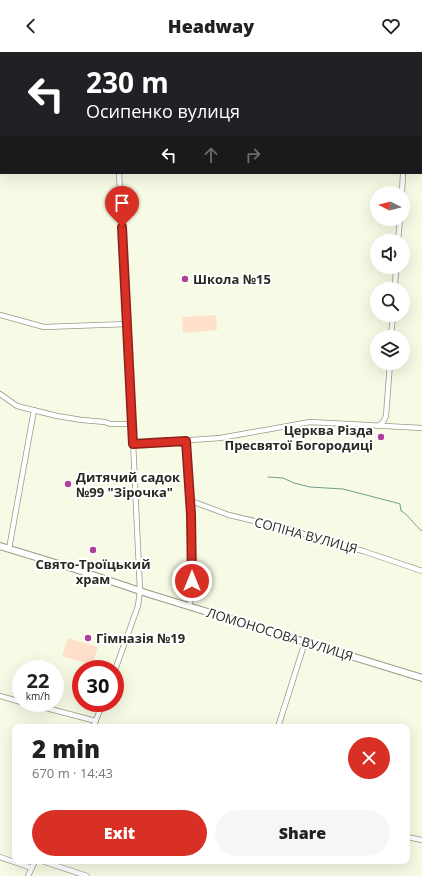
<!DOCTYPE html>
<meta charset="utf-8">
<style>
body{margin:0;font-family:"Open Sans",sans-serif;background:#f6f6f6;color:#222;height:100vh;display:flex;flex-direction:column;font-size:15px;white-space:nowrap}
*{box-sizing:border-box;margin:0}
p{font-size:13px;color:#767676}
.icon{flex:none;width:22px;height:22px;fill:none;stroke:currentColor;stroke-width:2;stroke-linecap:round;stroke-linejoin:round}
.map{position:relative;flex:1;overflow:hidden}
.drawer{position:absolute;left:12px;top:672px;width:398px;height:140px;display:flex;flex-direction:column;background:#fff;border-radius:8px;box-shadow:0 4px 16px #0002}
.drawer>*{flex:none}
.guide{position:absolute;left:0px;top:0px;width:422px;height:122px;box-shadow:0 4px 16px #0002;background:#202124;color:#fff;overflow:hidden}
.needle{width:26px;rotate:276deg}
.tools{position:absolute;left:370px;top:134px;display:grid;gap:8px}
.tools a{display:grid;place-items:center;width:40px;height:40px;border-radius:50%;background:#fff;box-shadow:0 4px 16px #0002;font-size:20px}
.speed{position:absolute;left:12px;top:608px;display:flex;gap:8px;font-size:20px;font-weight:700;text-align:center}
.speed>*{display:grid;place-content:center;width:52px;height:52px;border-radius:50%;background:#fff;box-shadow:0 4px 16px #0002;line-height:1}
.speed small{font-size:10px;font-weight:400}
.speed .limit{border:6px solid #d22;background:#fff;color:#111}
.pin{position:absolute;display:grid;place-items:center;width:34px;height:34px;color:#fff;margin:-41px -17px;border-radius:50% 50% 50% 0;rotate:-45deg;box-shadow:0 0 4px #0007}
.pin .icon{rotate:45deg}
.me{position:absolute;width:44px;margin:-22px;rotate:0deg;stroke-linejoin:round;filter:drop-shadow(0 0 3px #0008)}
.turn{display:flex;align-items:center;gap:14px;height:84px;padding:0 20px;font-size:18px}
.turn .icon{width:52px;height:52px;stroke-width:2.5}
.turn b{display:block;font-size:28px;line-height:34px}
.lanes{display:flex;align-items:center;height:38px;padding:0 20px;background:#0003;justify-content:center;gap:20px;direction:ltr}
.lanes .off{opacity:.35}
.round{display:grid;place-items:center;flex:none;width:42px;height:42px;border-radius:21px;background:#f6f6f6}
.head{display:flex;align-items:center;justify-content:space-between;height:68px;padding:0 20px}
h1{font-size:24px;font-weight:800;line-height:30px}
.action{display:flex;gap:8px;margin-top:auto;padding:8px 20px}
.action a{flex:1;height:46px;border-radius:24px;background:#d93025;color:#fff;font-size:16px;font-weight:800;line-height:46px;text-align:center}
.action a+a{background:#f6f6f6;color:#222}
header{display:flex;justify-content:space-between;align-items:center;height:52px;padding:0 20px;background:#fff;font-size:18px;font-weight:800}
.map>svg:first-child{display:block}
.green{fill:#ffe0ca}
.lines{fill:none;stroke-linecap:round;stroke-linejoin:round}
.stream{stroke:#6e9f8c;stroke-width:1}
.minor-casing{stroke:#979a86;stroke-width:6}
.major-casing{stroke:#979a86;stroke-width:7}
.highway-casing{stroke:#979a86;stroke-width:8}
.minor{stroke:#fff;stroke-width:4.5}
.major{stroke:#fff;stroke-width:5.5}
.highway{stroke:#fff;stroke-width:6}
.route-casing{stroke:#8d1f18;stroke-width:10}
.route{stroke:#d93025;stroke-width:7}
.poi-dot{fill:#af3f9c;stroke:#fff;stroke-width:1.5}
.labels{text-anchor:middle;stroke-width:4;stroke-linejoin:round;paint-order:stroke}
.poi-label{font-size:13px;font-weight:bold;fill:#292a22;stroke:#fff;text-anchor:start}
.street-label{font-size:13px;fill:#292a22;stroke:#fff}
</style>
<header><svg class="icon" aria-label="back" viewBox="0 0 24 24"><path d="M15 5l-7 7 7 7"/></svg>Headway<svg class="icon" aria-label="heart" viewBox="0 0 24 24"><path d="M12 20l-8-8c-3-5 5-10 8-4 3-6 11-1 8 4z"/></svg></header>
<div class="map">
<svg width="422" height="824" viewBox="0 0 422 824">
<rect width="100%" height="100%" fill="#f7fbe5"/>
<g class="green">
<path d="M216,263L217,278L183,281L182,265Z"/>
<path d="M68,586L98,595L92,613L62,604Z"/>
</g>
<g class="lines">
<path class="stream" d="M268,425L283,426L294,431L310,435L343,437L397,451L400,452L401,459C406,460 415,474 422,479"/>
<defs>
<g id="minor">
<path d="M406,1V0"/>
<path d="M402,141L403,121"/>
<path d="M398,189L400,167"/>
<path d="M395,237L396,215"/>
<path d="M0,263L44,275L128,272"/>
<path d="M391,285L393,263"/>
<path d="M0,342L17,354L57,364L82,368L105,370L110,372H132"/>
<path d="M378,374L383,370L386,364L390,311"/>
<path d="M187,389L192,489V542L189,554"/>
<path d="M133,392L220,386L310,370L422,376"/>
<path d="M191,449L229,463L296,479L315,486L363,499L422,519"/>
<path d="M9,497L34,358"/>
<path d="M115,618L138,554L140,539L127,261L119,121"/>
<path d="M0,644L21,650"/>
<path d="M27,651L96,669"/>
<path d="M93,675L103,651"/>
<path d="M278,675L305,590"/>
<path d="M407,785L422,788"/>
<path d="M0,805L32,816"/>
<path d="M42,809L87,824"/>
<path d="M28,824L35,809"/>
</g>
<g id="major">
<path d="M118,0L121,1"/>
<path d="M421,79L422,80"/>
</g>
<path id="highway" d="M0,494L75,517L149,542L422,626"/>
</defs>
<use href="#minor" class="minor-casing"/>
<use href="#major" class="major-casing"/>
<use href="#highway" class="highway-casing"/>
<use href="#minor" class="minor"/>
<use href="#major" class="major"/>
<use href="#highway" class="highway"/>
</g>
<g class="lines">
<defs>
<path id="route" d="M122,175L133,392L186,389L191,462L192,529"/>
</defs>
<use href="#route" class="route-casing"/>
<use href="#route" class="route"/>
</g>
<g class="poi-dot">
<circle cx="185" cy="227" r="4"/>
<circle cx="381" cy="385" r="4"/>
<circle cx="68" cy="432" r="4"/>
<circle cx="93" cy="498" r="4"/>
<circle cx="88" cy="586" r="4"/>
</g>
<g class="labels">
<g class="poi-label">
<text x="193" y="232">Школа №15</text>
<text x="373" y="383" text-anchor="end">Церква Різда<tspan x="373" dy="15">Пресвятої Богородиці</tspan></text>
<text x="76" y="430">Дитячий садок<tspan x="76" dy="15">№99 "Зірочка"</tspan></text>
<text x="93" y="517" text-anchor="middle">Свято-Троїцький<tspan x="93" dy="15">храм</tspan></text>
<text x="96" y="591">Гімназія №19</text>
</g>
<g class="street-label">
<text transform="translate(306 483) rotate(15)" y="5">СОПІНА ВУЛИЦЯ</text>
<text transform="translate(280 582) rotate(17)" y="5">ЛОМОНОСОВА ВУЛИЦЯ</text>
</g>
</g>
</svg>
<div class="tools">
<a><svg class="needle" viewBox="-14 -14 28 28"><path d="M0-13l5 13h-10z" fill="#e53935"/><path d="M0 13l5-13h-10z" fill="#767676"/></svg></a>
<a><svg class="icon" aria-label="sound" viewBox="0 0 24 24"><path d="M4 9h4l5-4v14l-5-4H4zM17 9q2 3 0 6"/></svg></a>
<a><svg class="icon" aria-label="search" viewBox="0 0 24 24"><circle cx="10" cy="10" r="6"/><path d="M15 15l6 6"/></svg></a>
<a><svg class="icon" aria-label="layers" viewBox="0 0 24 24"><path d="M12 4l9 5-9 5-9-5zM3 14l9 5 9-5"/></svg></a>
</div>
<div class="speed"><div>22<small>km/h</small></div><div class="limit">30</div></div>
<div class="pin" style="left:122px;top:175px;background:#d93025"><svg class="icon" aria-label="arrive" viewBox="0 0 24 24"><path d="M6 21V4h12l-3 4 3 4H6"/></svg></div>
<svg class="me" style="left:192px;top:529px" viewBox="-20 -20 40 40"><circle r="17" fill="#d93025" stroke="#fff" stroke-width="3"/><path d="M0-11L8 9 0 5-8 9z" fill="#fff"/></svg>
<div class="guide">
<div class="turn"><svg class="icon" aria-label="left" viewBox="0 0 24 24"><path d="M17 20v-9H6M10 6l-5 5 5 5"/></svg><div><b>230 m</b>Осипенко вулиця</div></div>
<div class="lanes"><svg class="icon" aria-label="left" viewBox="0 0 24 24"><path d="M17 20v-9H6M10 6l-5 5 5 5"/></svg><svg class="icon off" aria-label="ahead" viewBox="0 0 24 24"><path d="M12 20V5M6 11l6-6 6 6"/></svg><svg class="icon off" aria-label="right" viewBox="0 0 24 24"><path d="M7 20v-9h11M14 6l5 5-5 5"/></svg></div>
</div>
<section class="drawer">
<div class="head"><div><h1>2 min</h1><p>670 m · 14:43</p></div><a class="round" style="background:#d93025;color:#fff"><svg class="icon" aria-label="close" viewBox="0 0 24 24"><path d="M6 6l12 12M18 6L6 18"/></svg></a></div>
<div class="action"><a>Exit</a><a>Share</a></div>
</section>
</div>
